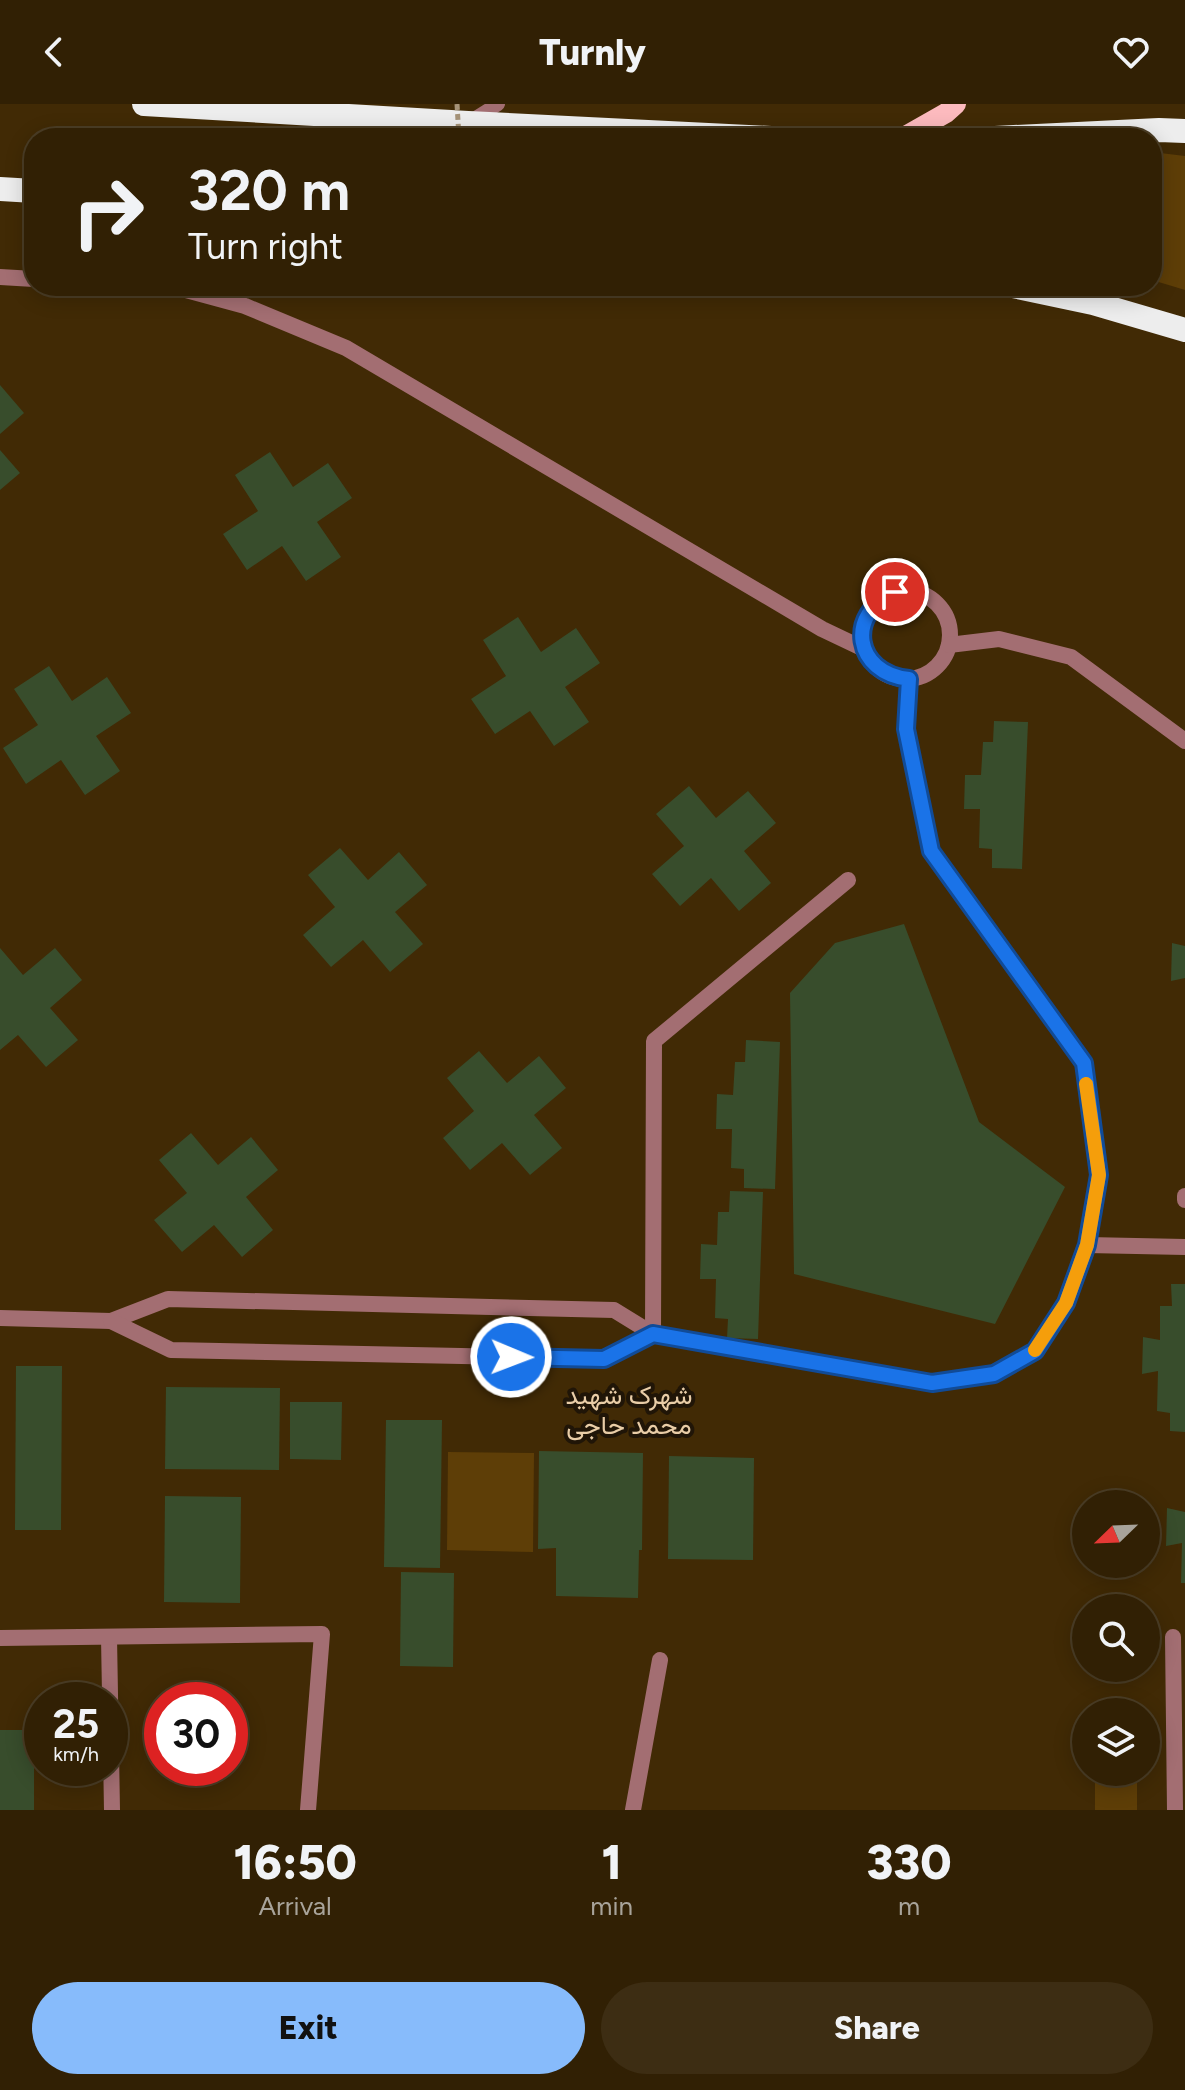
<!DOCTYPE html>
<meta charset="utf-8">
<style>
body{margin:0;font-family:Figtree,Vazirmatn,sans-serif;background:#3d2d13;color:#f1f3f6;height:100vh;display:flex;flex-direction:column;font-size:30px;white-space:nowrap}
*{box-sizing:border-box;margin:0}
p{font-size:26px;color:#a8a39a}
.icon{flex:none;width:44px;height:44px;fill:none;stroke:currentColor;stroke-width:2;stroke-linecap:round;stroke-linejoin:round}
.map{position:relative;height:1706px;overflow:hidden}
.details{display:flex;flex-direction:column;background:#312004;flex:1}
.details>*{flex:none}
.banner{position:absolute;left:24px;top:24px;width:1138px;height:168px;border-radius:32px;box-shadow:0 4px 20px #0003,0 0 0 2px #4c3e26;background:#312004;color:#f1f3f6;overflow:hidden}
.needle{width:52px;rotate:247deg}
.controls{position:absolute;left:1072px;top:1386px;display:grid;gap:16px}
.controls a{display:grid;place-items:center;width:88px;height:88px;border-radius:50%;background:#312004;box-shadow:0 4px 20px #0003,0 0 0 2px #4c3e26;font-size:40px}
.speed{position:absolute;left:24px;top:1578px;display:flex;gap:16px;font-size:40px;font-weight:700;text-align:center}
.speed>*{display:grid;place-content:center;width:104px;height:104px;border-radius:50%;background:#312004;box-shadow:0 4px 20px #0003,0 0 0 2px #4c3e26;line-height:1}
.speed small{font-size:20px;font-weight:400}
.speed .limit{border:12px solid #d22;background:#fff;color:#111}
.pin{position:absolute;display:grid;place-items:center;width:68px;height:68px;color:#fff;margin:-34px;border:4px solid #fff;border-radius:50%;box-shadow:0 2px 8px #0007}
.me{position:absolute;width:88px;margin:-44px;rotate:91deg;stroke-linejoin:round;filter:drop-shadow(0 0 6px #0008)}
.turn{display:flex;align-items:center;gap:28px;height:168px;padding:0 32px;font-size:36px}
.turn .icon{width:104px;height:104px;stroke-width:2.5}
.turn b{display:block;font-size:56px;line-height:68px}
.eta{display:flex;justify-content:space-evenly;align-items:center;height:136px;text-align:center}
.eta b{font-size:48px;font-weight:800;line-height:56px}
.cta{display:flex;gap:16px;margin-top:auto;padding:16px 32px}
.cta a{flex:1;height:92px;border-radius:48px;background:#87bbfb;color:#111;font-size:32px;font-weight:800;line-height:92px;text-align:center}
.cta a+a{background:#3d2d13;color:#f1f3f6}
header{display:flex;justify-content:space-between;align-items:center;height:104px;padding:0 32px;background:#312004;font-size:36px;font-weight:800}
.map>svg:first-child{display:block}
.green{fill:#5e3e07}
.building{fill:#384d2c}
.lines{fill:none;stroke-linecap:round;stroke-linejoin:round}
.lane{stroke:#a36e72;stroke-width:14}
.street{stroke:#a36e72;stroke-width:16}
.primary{stroke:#fcbabe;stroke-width:20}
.highway{stroke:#ededed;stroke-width:24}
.path-bridge{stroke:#a69378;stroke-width:5;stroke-dasharray:6 4;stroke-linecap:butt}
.route-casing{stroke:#114b97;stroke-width:20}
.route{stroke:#1a73e8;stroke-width:14}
.slow{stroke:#f59e0b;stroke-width:14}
.labels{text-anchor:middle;stroke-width:8;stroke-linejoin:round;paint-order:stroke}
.neighbourhood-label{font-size:26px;fill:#e9cda7;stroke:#201507}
</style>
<header><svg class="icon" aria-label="back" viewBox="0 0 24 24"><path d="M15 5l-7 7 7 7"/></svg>Turnly<svg class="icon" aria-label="heart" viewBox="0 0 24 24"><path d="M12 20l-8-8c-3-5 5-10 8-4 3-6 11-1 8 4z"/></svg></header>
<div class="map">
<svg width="1185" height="1706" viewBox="0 0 1185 1706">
<rect width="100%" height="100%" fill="#412a05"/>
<g class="green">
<path d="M1152,48L1185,52V186L1152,176Z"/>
<path d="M448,1348L534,1349L533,1448L447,1446Z"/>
<rect x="1095" y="1668" width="42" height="38"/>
</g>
<g class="building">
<path d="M0,281L24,309L0,330Z"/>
<path d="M0,346L20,369L0,386Z"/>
<path d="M270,348L293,383L328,359L352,394L317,418L341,453L306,477L282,442L247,466L223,430L258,407L235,371Z"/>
<path d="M518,513L541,548L576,524L600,559L565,583L589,618L554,642L530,607L495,630L471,595L506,572L483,536Z"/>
<path d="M49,562L72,597L107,573L131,609L96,632L120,667L85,691L61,656L26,680L3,644L38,621L14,585Z"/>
<path d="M994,617L1028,618L1022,765L992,764V745L979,744L980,705H964L965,671H981L983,638H993Z"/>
<path d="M689,682L716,714L748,687L776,719L744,747L771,779L739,807L711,774L680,802L652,770L684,742L656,710Z"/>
<path d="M340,744L368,776L399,748L427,781L395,808L423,840L390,868L363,836L331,863L303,831L335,803L308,771Z"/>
<path d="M904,820L979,1018L1065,1083L995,1220L794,1170L790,889L835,839Z"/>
<path d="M1172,839L1185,842V874L1171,877Z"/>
<path d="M0,844L23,871L55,844L82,876L50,904L78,936L46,963L18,931L0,946Z"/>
<path d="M746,936L780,938L775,1085L744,1084V1065L731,1064L732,1025H716L717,990L733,991L735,958H745Z"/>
<path d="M479,947L507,979L539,952L566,984L534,1011L562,1044L530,1071L502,1039L470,1066L443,1034L474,1007L447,974Z"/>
<path d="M191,1029L218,1061L251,1033L278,1066L246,1093L273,1126L242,1153L214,1121L182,1148L154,1116L187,1089L159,1056Z"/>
<path d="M730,1087L763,1088L758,1235L727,1234L728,1215L715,1214L716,1175H700L701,1140L717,1141L718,1108H729Z"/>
<path d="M1171,1180H1185V1328L1170,1327V1309L1157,1307L1158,1267L1142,1270L1143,1233L1160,1236V1202H1172Z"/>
<path d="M16,1262H62L61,1426H15Z"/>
<path d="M166,1283L280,1284L279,1366L165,1365Z"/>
<path d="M290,1298H342L341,1356L290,1355Z"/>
<path d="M386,1316H442L440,1464L384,1463Z"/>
<path d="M539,1347L643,1349L642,1446H639L638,1494L556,1492V1444L538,1445Z"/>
<path d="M669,1352L754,1354L753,1456L668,1455Z"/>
<path d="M165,1392L241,1393L240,1499L164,1498Z"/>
<path d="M1167,1404L1185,1408V1479H1181L1182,1439L1166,1442Z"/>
<path d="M401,1468L454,1469L453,1563L400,1562Z"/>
<path d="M173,1584L224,1585V1596H172Z"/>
<rect x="150" y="1619" width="12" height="19"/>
<rect x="0" y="1626" width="34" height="80"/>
<rect x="169" y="1664" width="54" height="13"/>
</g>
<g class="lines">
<path class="lane" d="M471,17L498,0"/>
<g class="street">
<path d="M0,173L34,175"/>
<path d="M126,182L186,186L245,202L346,244L822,525L864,545"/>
<circle cx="906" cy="531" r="44"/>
<path d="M949,541L999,535L1071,553L1185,637"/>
<path d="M1185,1092V1096"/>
<path d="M1087,1141L1185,1143"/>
<path d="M0,1214L111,1217L168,1195L614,1206L653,1230L932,1279L994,1270L1035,1247L1066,1199L1087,1141L1099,1071L1084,959L931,747L906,625L909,575"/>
<path d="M111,1217L171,1246L604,1255L653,1230"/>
<path d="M653,1230L654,937L848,776"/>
<path d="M109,1533L112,1706"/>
<path d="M1173,1533L1175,1706"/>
<path d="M0,1534L322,1530L308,1706"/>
<path d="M633,1706L660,1556"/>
</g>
<path class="primary" d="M902,34L946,9L956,0"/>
<g class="highway">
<path d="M144,0L468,19L771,34"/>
<path d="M995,34L1159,26L1185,27"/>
<path d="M0,85L34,87"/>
<path d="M1013,182L1093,199L1185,226"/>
</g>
<path class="path-bridge" d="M457,0L459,34"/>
</g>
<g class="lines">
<defs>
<path id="route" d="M511,1253L604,1255L653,1230L932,1279L994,1270L1035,1247L1066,1199L1087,1141L1099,1071L1084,959L931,747L906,625L909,575C854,569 845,510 895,488"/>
</defs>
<use href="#route" class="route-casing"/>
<use href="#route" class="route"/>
<path class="slow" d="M1035,1246L1066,1199L1087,1141L1099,1071L1086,980"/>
</g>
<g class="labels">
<g class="neighbourhood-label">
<text x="629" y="1300">شهرک شهید<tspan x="629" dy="30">محمد حاجی</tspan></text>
</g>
</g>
</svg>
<div class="controls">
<a><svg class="needle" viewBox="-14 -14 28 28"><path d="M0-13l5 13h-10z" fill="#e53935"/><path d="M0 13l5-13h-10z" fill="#a8a39a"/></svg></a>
<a><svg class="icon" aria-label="search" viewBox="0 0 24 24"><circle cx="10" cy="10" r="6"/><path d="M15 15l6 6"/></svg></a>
<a><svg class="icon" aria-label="layers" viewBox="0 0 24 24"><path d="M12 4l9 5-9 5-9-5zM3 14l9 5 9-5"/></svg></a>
</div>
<div class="speed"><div>25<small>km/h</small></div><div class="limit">30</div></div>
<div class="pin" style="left:895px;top:488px;background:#d93025"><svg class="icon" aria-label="arrive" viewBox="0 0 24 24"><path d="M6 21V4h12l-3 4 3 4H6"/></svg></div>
<svg class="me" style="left:511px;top:1253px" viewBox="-20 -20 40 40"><circle r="17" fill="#1a73e8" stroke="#fff" stroke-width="3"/><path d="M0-11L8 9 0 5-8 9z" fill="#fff"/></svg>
<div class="banner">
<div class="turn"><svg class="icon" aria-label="right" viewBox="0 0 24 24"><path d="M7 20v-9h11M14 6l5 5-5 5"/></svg><div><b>320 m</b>Turn right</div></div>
</div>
</div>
<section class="details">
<div class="eta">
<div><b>16:50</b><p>Arrival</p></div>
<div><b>1</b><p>min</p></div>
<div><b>330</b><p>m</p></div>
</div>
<div class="cta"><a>Exit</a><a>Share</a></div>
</section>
